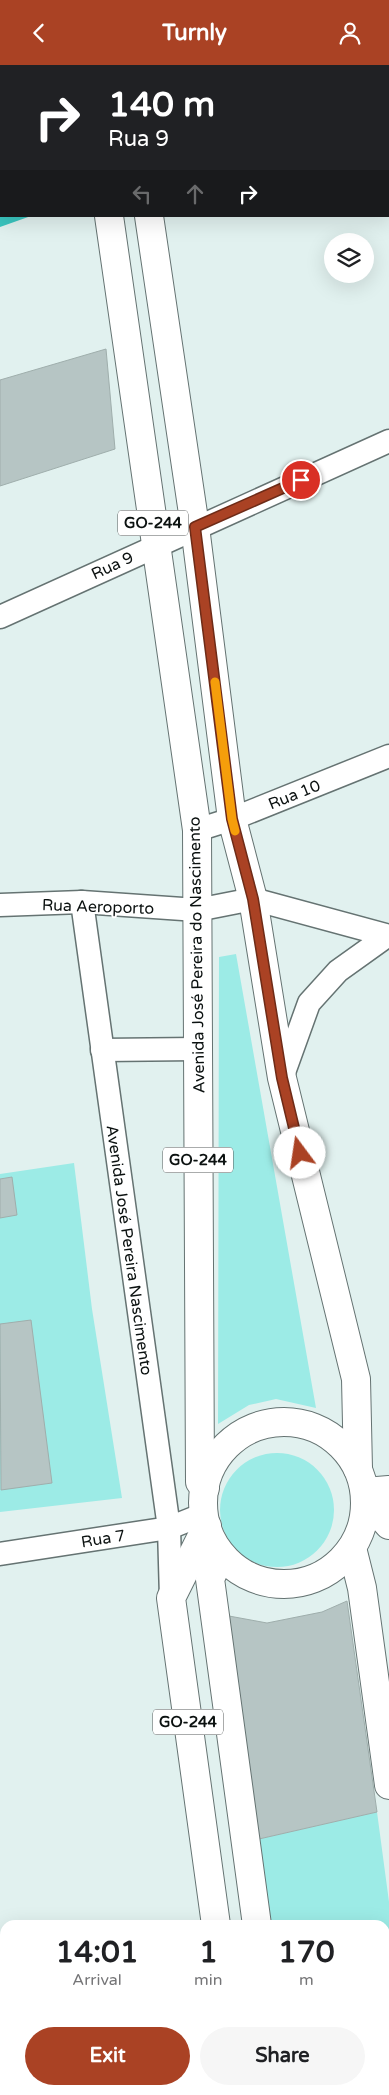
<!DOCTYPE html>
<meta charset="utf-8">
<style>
body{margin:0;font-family:"Varela Round",sans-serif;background:#f6f6f6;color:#202124;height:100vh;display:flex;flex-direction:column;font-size:19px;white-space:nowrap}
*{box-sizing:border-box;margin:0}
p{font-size:16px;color:#757577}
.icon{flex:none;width:28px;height:28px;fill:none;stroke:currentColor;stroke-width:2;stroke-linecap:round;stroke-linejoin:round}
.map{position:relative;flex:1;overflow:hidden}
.sheet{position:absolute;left:0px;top:1855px;width:390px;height:175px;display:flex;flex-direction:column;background:#fff;border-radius:15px 15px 0 0;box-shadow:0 5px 20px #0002}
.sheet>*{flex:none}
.hud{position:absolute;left:0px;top:0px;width:390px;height:152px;box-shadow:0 5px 20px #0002;background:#202124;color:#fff;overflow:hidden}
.buttons{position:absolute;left:324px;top:168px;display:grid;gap:10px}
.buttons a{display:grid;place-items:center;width:50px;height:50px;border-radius:50%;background:#fff;box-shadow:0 5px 20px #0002;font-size:25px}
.pin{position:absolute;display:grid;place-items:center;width:42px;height:42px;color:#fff;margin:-21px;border:2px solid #fff;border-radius:50%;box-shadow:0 1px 5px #0007}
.me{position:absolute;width:55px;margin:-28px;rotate:346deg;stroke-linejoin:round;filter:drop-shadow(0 0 4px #0008)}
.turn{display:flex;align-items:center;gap:18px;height:105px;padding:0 25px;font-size:22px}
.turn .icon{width:65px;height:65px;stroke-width:2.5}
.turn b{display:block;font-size:35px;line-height:42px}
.lanes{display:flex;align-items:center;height:48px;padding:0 25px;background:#0003;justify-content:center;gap:25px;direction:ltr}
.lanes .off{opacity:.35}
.eta{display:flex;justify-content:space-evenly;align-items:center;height:85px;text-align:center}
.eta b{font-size:30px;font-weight:700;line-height:35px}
.button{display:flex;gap:10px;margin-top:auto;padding:10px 25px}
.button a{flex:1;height:58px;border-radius:30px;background:#aa4224;color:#fff;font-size:20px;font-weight:700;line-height:58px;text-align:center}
.button a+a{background:#f6f6f6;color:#202124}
header{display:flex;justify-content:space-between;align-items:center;height:65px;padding:0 25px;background:#aa4224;color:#fff;font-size:22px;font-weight:700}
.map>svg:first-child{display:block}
.green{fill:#9cebe6}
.forest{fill:#3ac5bf}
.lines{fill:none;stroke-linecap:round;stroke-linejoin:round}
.stream{stroke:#3fc9c3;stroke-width:9}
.building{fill:#b6c5c4;stroke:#9faeac}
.minor-casing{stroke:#657372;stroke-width:25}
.tertiary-casing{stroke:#657372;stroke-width:30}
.primary-casing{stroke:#657372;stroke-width:30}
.minor{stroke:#fff;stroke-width:22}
.tertiary{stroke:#fff;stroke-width:28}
.primary{stroke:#fff;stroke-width:28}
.route-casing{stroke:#6e2b17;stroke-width:12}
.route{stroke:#aa4224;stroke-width:9}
.slow{stroke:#f59e0b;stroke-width:9}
.labels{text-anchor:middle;stroke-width:4;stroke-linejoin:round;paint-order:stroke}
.shield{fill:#fff;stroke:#545858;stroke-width:1}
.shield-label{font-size:15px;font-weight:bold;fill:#0b1110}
.street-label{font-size:16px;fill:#0b1110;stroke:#fff}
</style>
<header><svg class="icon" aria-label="back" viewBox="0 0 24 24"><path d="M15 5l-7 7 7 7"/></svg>Turnly<svg class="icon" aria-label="person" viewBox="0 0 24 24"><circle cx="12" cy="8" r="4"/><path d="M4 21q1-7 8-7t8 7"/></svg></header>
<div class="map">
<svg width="389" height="2030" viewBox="0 0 389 2030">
<rect width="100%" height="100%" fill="#e1f1ef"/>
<g class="green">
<path d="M236,889L316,1343L276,1334L249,1340L218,1359L219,892Z"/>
<path d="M74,1098L92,1244L122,1433L0,1447V1109Z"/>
<circle cx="277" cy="1445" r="57"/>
<path d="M377,1747L389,1837V2030H296L295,2025H385V1860H271L259,1774Z"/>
</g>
<path class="forest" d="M0,0L1,151H31L0,162Z"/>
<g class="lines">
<path class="stream" d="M0,146H1"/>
</g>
<g class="building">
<path d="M106,284L115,384L0,421V315Z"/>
<path d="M12,1112L17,1150L0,1153V1114Z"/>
<path d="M31,1255L52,1418L1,1425L0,1259Z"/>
<path d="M347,1536L377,1747L259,1774L229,1551L267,1558L322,1547Z"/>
</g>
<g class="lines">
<defs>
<g id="minor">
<path d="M0,552L389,376"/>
<path d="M197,765L232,754L389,691"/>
<path d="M82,837L169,1463L171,1533"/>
<path d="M0,840L82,837L197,845L253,834L389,871"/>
<path d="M102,985L197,984"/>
<path d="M282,1013L309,938L338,906L387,871"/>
<path d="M0,1489L169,1463L204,1449"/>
<path d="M0,2003L4,2030"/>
</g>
<path id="tertiary" d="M365,1427L389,1425"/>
<g id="primary">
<path d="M87,0V1"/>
<path d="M126,0L127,1"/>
<path d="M109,151L197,765L200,1417L205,1423"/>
<path d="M149,151L195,462L232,754L253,834L282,1013L356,1314L358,1404"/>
<circle cx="284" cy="1438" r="81"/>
<path d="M366,1434L389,1460"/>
<path d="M207,1461L171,1533L216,1860"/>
<path d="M352,1483L362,1523L389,1720"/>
<path d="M221,1490L210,1514L257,1860"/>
<path d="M238,2025L239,2030"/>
<path d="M279,2025L280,2030"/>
</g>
</defs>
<use href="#minor" class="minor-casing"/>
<use href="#tertiary" class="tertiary-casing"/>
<use href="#primary" class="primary-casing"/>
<use href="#minor" class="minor"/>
<use href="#tertiary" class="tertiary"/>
<use href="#primary" class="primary"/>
</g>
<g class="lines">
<defs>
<path id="route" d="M300,1088L282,1013L253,834L232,754L195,462L301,415"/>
</defs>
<use href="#route" class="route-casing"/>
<use href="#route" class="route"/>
<path class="slow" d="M215,617L232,754L235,766"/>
</g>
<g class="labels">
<g class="shield">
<rect x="118" y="445.5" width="70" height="25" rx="4"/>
<rect x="163" y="1082.5" width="70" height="25" rx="4"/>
<rect x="153" y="1644.5" width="70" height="25" rx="4"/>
</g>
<g class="shield-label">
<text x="153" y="463">GO-244</text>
<text x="198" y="1100">GO-244</text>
<text x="188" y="1662">GO-244</text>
</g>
<g class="street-label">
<text transform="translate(112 500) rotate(-25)" y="6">Rua 9</text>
<text transform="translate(294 729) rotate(-22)" y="6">Rua 10</text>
<text transform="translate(98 841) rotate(2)" y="6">Rua Aeroporto</text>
<text transform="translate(196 890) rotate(-91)" y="6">Avenida José Pereira do Nascimento</text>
<text transform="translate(130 1185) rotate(82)" y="6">Avenida José Pereira Nascimento</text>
<text transform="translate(103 1473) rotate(-9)" y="6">Rua 7</text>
</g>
</g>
</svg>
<div class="buttons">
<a><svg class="icon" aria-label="layers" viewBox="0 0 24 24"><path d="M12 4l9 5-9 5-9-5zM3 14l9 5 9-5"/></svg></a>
</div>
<div class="pin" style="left:301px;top:415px;background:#d93025"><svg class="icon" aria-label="arrive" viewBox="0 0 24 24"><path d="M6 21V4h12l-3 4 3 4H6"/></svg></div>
<svg class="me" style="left:300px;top:1088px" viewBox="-20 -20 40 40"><circle r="19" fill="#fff"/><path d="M0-13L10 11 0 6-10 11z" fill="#aa4224"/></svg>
<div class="hud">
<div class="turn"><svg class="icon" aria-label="right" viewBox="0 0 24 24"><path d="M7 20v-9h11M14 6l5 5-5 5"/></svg><div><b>140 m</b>Rua 9</div></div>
<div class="lanes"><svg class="icon off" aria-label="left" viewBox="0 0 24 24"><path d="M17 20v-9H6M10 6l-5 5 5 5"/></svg><svg class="icon off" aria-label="ahead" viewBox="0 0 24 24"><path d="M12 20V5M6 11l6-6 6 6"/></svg><svg class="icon" aria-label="right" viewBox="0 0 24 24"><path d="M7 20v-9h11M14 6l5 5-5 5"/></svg></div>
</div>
<section class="sheet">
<div class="eta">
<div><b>14:01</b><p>Arrival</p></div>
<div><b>1</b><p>min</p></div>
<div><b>170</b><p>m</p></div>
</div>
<div class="button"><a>Exit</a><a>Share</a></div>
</section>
</div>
